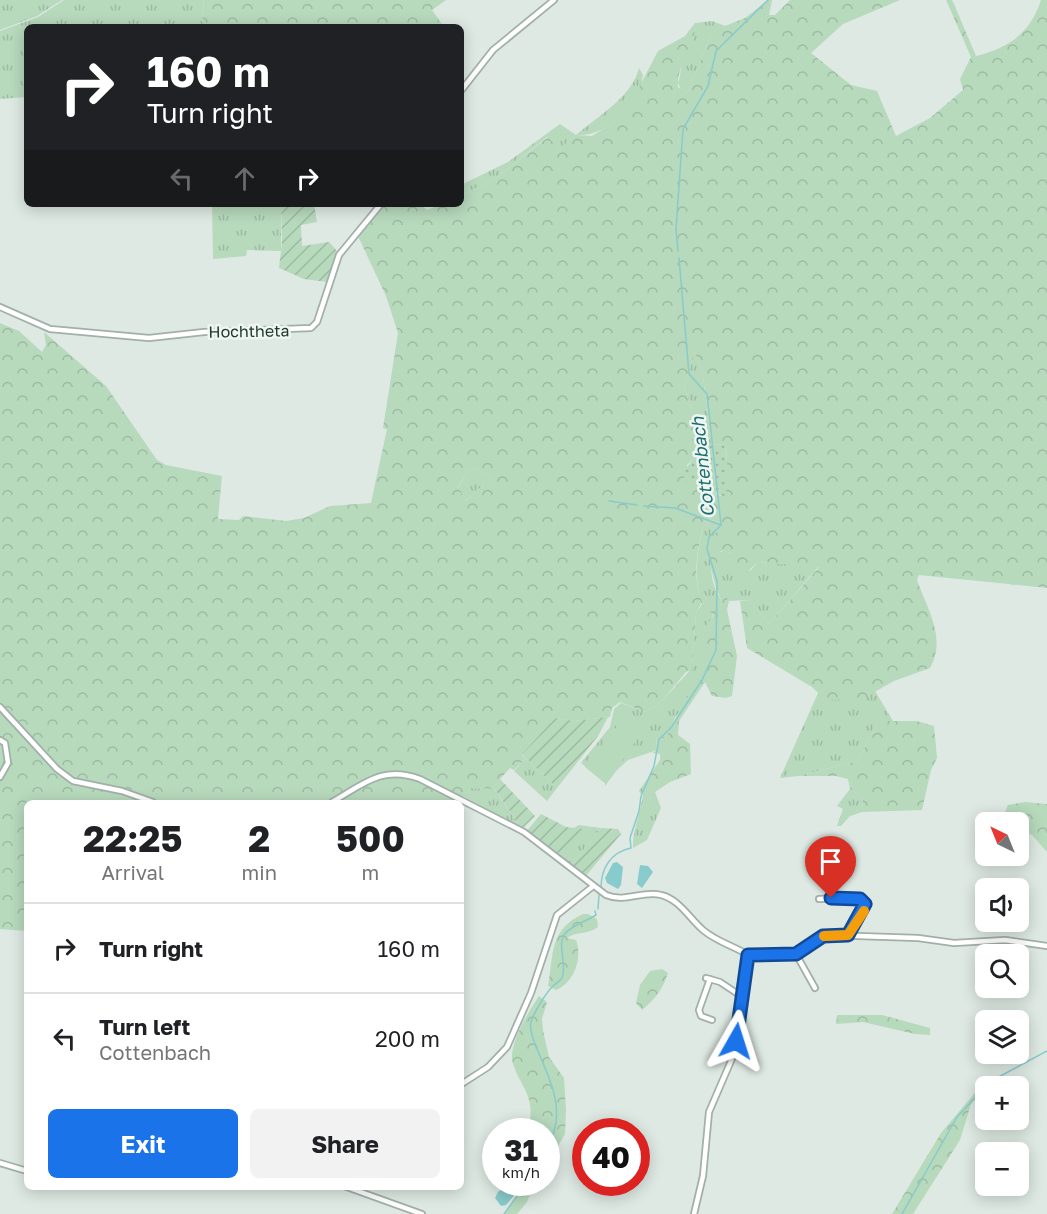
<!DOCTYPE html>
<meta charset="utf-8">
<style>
body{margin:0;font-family:"Golos Text",sans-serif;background:#f2f2f2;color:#202124;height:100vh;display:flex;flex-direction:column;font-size:22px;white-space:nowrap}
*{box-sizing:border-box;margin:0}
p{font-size:20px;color:#757577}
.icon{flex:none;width:33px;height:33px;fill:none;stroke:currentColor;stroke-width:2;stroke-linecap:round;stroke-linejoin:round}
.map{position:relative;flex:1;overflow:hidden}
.sheet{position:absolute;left:24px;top:800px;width:440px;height:390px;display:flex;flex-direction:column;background:#fff;border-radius:9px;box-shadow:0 3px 15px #0003}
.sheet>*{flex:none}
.hud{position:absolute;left:24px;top:24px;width:440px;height:183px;border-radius:9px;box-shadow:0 3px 15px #0003;background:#202124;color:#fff;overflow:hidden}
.needle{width:39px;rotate:317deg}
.tools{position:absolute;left:975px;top:812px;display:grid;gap:12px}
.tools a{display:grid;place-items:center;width:54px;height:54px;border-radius:9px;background:#fff;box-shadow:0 3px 15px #0003;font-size:30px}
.speed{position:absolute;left:482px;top:1118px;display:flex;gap:12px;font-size:30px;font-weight:700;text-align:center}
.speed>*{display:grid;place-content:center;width:78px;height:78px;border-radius:50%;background:#fff;box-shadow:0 3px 15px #0003;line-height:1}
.speed small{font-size:15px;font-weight:400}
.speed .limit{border:9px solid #d22;background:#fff;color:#111}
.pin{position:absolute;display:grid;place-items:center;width:51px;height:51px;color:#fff;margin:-62px -26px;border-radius:50% 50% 50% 0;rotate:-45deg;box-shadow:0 0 6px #0007}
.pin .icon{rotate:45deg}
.me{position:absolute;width:66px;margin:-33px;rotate:6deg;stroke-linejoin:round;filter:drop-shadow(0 0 4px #0008)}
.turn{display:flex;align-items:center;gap:21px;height:126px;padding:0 24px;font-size:27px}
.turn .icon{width:78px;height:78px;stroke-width:2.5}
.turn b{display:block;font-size:42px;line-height:51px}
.lanes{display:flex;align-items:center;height:57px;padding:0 24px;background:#0003;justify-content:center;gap:30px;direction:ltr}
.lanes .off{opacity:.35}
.eta{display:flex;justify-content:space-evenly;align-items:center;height:102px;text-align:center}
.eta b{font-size:36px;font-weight:700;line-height:42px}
.button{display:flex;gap:12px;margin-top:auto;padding:12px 24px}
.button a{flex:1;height:69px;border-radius:9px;background:#1a73e8;color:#fff;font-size:24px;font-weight:700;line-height:69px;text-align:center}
.button a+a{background:#f2f2f2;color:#202124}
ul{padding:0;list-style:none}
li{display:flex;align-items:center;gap:18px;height:90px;padding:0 24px;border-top:2px solid #e0e0e0}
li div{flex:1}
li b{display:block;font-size:22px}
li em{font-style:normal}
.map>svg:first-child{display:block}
.grass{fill:url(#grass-tufts)}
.forest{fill:url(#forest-crowns);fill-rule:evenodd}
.park{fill:url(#park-dots)}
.garden{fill:url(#garden-furrows)}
.pitch{fill:#b7d9bc}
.water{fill:#88cbcc}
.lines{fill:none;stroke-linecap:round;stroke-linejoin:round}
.stream{stroke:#88cbcc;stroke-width:1.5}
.minor-casing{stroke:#a1b0a9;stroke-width:8}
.minor{stroke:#fff;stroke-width:4.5}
.route-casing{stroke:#114b97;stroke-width:15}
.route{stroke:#1a73e8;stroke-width:10}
.slow{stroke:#f59e0b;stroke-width:10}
.labels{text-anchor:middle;stroke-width:5;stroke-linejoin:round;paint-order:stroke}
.street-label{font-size:16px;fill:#20382e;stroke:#eef6f1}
.water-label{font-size:18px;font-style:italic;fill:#1e6d70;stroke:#eef6f1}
</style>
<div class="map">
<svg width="1047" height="1214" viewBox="0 0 1047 1214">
<defs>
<pattern id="grass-tufts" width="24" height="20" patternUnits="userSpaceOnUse" patternTransform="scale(1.5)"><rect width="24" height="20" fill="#b7d9bc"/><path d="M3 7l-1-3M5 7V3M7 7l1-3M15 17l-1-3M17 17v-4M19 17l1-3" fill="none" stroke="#9dbba2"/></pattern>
<pattern id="forest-crowns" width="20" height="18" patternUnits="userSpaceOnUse" patternTransform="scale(1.5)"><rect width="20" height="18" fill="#b7d9bc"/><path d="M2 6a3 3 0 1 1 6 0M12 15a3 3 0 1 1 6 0" fill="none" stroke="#9dbba2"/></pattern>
<pattern id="park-dots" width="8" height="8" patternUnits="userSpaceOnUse" patternTransform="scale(1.5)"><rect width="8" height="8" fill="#b7d9bc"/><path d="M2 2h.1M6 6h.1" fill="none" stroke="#9dbba2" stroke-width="1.8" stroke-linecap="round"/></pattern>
<pattern id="garden-furrows" width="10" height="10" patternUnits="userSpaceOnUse" patternTransform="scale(1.5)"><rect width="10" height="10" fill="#b7d9bc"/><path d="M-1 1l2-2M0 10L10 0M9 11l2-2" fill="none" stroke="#9dbba2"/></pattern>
</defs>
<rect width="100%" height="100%" fill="#dee9e3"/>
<g class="grass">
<path d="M0,0H62L37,16L0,30Z"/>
<path d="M64,0H204L202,22L213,27H27V97L0,99V31L38,17Z"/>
<path d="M712,21L728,27L711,35L688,92L681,89L678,83C681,75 680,71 682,64C685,50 696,39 695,23Z"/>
<path d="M639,68L643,75C638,105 607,138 575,135L559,150L547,137L494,180L461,195V185L508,162L560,124L576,135C598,116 632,97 639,68Z"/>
<path d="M212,204H281V251L247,250L246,256L213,259Z"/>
<path d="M695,352L702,369L712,444L695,447L691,430L692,410L684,386Z"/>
<path d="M476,468L491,478L486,491L483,485L466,501L458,488L467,472Z"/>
<path d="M712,520L722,523C714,554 702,570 723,603L712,611V619L704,628V677L675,718L666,737L656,739L657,750L628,760L617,770L605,786V783L581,763L610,727L614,709L621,703L645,712L662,701L692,668L696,613L702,604C693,579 697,553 703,527Z"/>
<path d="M726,550L750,571L758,562L819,566L769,624L749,600L729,601L721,590L716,557L718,553Z"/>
<path d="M875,691L893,721H878L858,761L798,776L780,778L818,693L862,699Z"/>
<path d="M526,758L557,788L547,801L514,771Z"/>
<path d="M471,788L494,789L522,829L463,796Z"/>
<path d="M850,789L863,797L862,812L850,816L841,826H837L843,809L837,806Z"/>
<path d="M655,792L661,808L647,840L633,848C632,831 641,812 643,794Z"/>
<path d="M579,825L601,828L570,867L561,860L584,829L574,828Z"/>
</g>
<g class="forest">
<path d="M204,0H446L432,10L444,27H213L202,23Z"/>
<path d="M768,0H772L769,15H775L790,0H900L843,24L811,53L851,85L877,91L896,136L930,118L963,90L960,79L971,57L946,0H952L954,4L976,56C1008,48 1030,34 1041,0H1047V588L919,575L917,580C927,609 947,638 930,668L894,681L862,699L826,700L812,687L747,648L740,601L749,600L769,624L819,567L758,562L746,573L729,552L721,551L716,557C722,573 718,586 729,601L727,610L737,656L732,696L726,698L712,696L705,682L679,721L678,735L690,744L691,774L670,782L652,794H641L639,791L660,760V754L652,753L657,750L656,737H666L691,689L704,677V628L713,616L708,606L723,603C715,589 707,558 710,543C712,535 720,530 722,523L712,520L703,527C697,552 692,578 702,602L696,613L692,670L686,672L662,701L645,712L620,702L612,708L610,717L574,721L555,718L522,755L526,758L514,770L510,768L493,787L494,789L471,788L458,802H27V931L0,929V323L19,331L42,352L46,345L44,332L106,386L157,460L166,465L222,476L218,519L239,520L243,516L286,521L304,518L330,506L371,503L387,429L383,428L398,333L386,296L357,234L384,204H421L427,210L442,204H460L461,195L494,180L548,137L559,150L575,135L592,136L614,122L636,93L658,51L685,36L695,23C697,45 676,65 678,87L688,92L711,35L715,30L745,18ZM695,353L702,369L712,444L725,445C729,463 726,477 721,496L688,481L687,465L693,459L695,447L691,430L692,410L684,386ZM476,468L491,478L486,490L483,485L466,501L458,487L467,472Z"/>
<path d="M878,721H917L934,726L937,758L931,770L922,810L862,812L863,797L850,789L848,779L836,776H798L858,761Z"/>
<path d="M1025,802L1047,804V852L1032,835L1019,830L1018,822H1001L1008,805Z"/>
<path d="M583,914H588L597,919L598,927C588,935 576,931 567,938L576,940C583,958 574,983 556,990L548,986C554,953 549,930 583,914Z"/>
<path d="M662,969L668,973C663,989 655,999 642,1010L636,1003L640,985L650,971Z"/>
<path d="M539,996L547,1002L542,1019L543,1031L549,1057L564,1078L566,1110L565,1134L546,1167L548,1135L539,1124L535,1126L530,1120C534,1096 520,1085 513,1064C507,1046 529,1011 539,996Z"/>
<path d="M837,1015H882L930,1028V1035L915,1034L863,1022L836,1024Z"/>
<path d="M991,1078L989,1086H986L985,1090L971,1104L960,1140L913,1214H892L941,1133L984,1082Z"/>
<path d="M525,1182H535L527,1202L517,1214H505Z"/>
</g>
<path class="park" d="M712,444L725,445L728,469L726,497L685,481L683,473L693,459L695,447Z"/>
<g class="garden">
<path d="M281,204H314L317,222L301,225L302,246L329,242L337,251L327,282L304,279L279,268L282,242Z"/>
<path d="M608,717L598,736L557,788L522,754L555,718L574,721Z"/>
<path d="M500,779L535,816L522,829L493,787Z"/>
<path d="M541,814L566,827L585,829L561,860L526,832Z"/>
<path d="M601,828L618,829L621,834L584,878L570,867Z"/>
</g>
<path class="pitch" d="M621,721L642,732L606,784L585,767Z"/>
<g class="water">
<path d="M617,862L623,867L621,885L618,889L607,883L605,878L613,863Z"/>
<path d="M640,865L648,866L653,872L642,888L637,884Z"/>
<path d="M507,1185L516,1193L506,1205L501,1206L495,1198L498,1192Z"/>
</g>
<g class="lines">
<g class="stream">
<path d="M678,251L676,229L683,129L708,86L716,51L768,0"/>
<path d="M679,258L689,374L707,394L721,525"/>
<path d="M609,501L637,505"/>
<path d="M644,506L675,508L721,525"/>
<path d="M601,888C601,868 611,852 631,848L630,838L639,811L641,796L654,766L659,739L670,729L702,680L716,650L717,581L707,549L709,537L721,525"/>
<path d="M598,909L599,895"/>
<path d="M991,1081L1047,1051"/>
<path d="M546,1152C567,1112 553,1087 537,1049C534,1042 529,1030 531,1022C533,1014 546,993 552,987C555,984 560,981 562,978C569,961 551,939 572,928C579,923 588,920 596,915L595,911"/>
<path d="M504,1214L527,1182"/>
<path d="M902,1214L957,1117L986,1086"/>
</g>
<defs>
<g id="minor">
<path d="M460,92L493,50L554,0"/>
<path d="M0,307L50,329L149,338L204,332L311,328L317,322L339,255L381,204"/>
<path d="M0,707L57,769L73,781L122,791L153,802"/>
<path d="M0,740L5,743L8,763L0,777"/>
<path d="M332,802C364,784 382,765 420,779L524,832L606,895C625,903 643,890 661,895C679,899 690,919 703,930C717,942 734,946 748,955L734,1054L709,1112L703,1176L694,1214"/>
<path d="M819,899L844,898L864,902V910L848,935"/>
<path d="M796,954L815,988"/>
<path d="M748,955L796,954L817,939L828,935L918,938L954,943L1005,940L1047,946"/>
<path d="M706,978L720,982L741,996"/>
<path d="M710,979L699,1010L701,1016L712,1020"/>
<path d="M460,1085L488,1067L507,1047L531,993L557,915L592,887"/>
<path d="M0,1163L27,1171"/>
<path d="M344,1186L422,1214"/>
</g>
</defs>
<use href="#minor" class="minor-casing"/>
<use href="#minor" class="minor"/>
</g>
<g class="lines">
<defs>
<path id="route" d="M736,1041L748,955L796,954L823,936L848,935L865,904L860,899L831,898"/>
</defs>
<use href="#route" class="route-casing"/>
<use href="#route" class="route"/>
<path class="slow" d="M824,936L848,935L864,911"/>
</g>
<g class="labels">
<g class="street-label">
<text transform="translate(249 331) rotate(-1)" y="6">Hochtheta</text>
</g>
<g class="water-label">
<text transform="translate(703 467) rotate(-96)" y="6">Cottenbach</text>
</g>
</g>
</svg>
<div class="tools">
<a><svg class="needle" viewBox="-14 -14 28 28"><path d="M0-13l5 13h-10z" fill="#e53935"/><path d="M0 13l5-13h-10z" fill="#757577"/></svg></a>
<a><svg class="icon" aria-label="sound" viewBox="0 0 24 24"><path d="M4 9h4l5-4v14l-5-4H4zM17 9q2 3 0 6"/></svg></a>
<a><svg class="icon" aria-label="search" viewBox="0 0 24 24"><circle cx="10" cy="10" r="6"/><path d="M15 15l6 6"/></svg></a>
<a><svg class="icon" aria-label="layers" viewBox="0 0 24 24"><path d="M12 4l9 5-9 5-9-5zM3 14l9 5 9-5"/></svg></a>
<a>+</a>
<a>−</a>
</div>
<div class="speed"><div>31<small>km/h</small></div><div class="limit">40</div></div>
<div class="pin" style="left:831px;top:898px;background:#d93025"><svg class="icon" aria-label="arrive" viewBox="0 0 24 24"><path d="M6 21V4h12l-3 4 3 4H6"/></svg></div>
<svg class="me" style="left:736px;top:1041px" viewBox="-20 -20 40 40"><path d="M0-17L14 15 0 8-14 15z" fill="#1a73e8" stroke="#fff" stroke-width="4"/></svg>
<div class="hud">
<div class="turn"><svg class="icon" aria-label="right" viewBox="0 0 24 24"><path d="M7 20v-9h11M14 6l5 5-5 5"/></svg><div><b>160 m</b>Turn right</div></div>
<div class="lanes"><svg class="icon off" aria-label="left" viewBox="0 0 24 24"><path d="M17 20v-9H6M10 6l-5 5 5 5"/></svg><svg class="icon off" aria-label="ahead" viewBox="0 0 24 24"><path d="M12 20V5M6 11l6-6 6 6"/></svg><svg class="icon" aria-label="right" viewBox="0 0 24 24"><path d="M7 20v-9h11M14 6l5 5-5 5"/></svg></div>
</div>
<section class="sheet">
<div class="eta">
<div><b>22:25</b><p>Arrival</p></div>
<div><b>2</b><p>min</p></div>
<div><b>500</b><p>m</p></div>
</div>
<ul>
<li><svg class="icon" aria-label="right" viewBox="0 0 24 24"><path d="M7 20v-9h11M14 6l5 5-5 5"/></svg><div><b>Turn right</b></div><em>160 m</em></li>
<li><svg class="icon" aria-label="left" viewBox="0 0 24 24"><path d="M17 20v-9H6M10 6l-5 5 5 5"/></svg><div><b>Turn left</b><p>Cottenbach</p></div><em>200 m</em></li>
</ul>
<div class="button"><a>Exit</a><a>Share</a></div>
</section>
</div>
